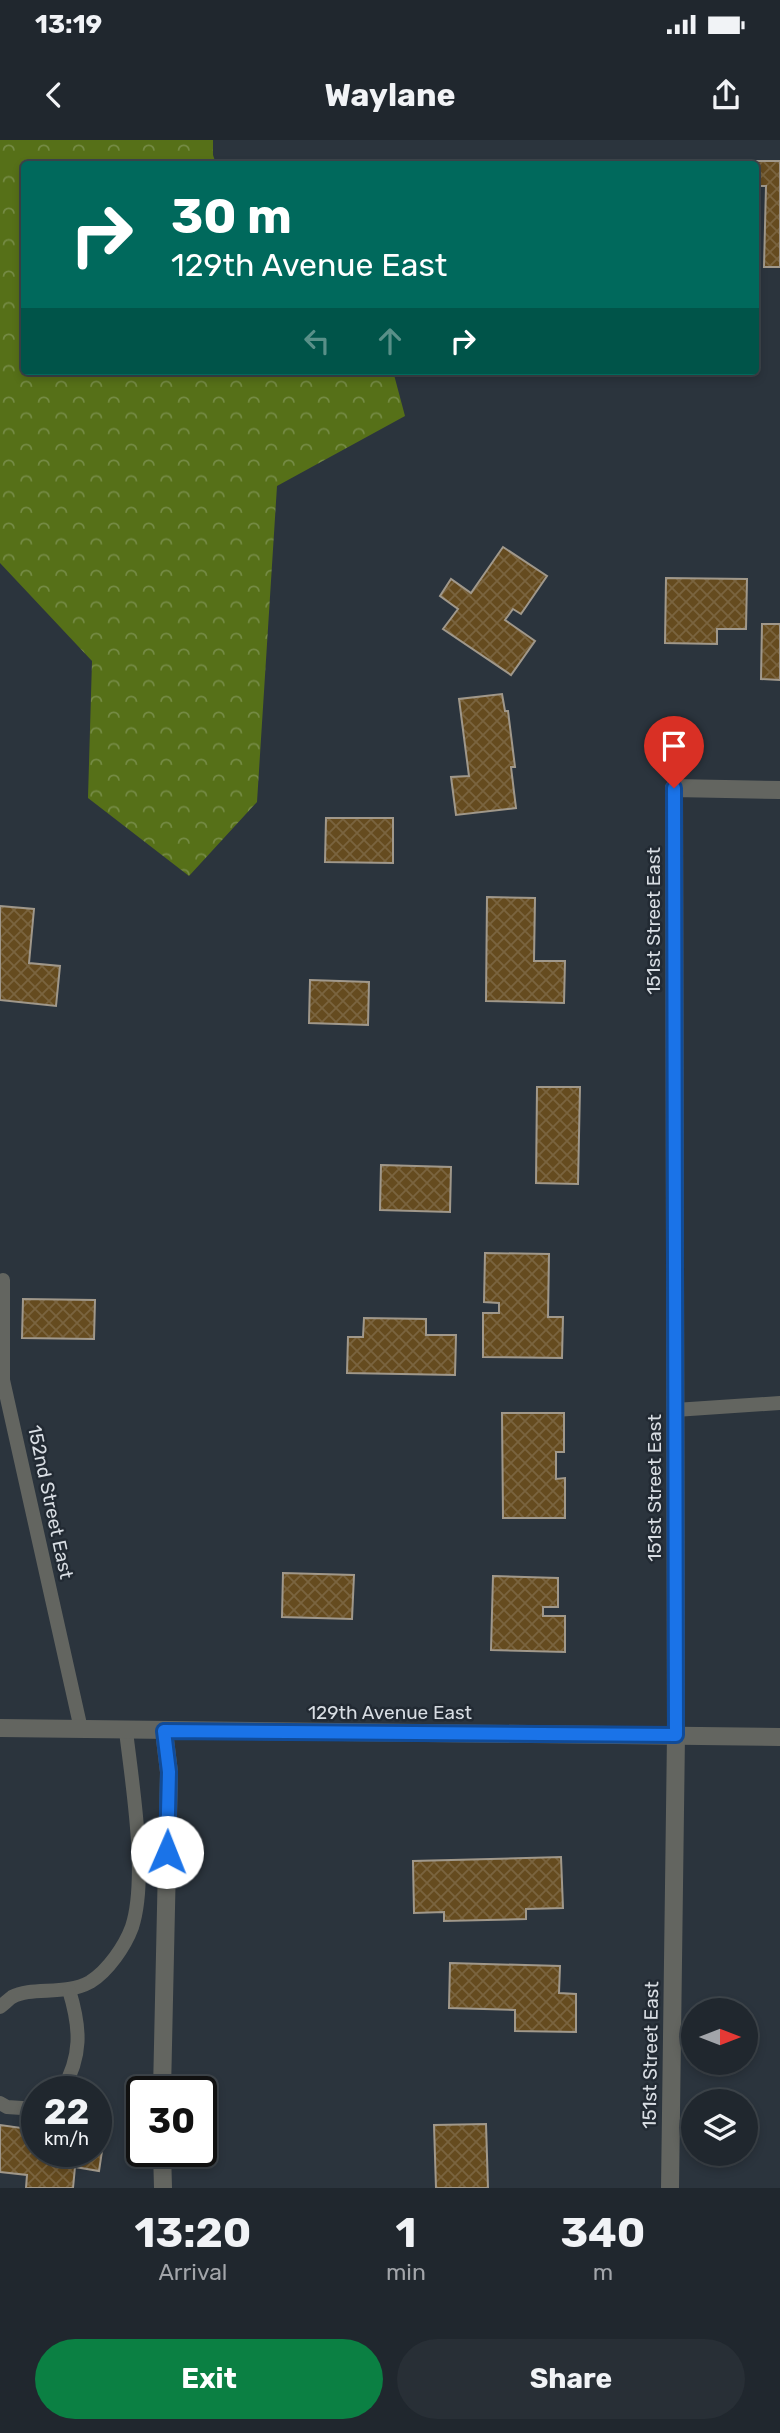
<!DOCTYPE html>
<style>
body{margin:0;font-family:Rubik,sans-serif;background:#282f36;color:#f1f3f6;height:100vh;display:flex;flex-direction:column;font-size:26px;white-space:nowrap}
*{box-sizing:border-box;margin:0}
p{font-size:23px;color:#a2a5aa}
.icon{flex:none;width:38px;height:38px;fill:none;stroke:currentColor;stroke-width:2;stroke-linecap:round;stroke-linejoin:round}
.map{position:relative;height:2048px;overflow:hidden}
.drawer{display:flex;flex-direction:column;background:#20272e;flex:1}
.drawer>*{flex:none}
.top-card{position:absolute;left:21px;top:21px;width:738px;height:214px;border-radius:7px;box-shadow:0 4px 10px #0003,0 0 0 2px #3d444a;background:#00695c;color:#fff;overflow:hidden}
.needle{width:46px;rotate:90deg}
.tools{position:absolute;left:681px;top:1858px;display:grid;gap:14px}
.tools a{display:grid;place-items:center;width:77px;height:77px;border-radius:50%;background:#20272e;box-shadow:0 4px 10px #0003,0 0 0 2px #3d444a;font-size:35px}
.speed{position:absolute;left:21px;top:1936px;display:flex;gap:14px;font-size:35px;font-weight:700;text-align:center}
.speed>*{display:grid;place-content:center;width:91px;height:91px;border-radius:50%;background:#20272e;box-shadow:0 4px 10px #0003,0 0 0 2px #3d444a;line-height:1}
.speed small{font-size:18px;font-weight:400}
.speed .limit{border:4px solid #111;border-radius:10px;background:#fff;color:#111}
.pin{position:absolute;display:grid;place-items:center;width:60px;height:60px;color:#fff;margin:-72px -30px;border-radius:50% 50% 50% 0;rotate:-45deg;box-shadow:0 0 7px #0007}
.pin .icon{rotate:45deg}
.me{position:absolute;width:77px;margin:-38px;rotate:1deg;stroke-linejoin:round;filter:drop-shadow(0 0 5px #0008)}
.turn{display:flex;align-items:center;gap:24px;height:147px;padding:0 35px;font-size:32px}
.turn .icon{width:91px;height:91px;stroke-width:2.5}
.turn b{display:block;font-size:49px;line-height:60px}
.lanes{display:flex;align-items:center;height:66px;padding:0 35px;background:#0003;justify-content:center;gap:35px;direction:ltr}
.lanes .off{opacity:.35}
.eta{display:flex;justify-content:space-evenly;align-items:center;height:119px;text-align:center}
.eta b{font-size:42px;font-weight:700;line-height:49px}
.button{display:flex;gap:14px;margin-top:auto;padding:14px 35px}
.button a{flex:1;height:80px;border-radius:42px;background:#0b8043;color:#fff;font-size:28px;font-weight:700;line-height:80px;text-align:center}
.button a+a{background:#282f36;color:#f1f3f6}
.status{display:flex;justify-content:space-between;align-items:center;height:49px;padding:0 35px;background:#20272e;direction:ltr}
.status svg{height:19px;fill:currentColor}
header{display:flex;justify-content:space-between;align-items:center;height:91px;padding:0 35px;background:#20272e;font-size:32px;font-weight:700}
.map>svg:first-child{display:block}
.forest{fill:url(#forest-crowns)}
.building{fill:url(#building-cross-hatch);stroke:#a0988b;stroke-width:2}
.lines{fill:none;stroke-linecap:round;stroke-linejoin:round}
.service{stroke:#636560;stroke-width:14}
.minor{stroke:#636560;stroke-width:18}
.route-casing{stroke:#114b97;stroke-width:18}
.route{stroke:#1a73e8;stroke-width:12}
.labels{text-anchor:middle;stroke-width:5;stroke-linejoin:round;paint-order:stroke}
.street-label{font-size:19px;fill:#d8dde3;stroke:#222a33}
</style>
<div class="status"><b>13:19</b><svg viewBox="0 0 49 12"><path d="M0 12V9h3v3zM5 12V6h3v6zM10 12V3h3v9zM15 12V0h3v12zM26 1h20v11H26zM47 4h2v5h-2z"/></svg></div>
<header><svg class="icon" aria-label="back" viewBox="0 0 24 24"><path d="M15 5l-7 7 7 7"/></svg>Waylane<svg class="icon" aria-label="share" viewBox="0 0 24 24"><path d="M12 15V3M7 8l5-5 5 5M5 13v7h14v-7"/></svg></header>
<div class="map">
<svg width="780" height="2048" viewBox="0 0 780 2048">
<defs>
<pattern id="forest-crowns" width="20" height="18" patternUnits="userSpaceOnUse" patternTransform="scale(1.75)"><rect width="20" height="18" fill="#567018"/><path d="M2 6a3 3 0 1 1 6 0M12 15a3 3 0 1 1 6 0" fill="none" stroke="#758b45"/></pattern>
<pattern id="building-cross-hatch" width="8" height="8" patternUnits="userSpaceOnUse" patternTransform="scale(1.75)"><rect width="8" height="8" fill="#654b1f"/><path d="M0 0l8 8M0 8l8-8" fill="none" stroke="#7a643f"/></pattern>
</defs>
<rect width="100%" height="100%" fill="#2b343d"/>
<path class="forest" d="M0,0H213V15L216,24H24V231H393L405,276L277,346L257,662L189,736L88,658L92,521L0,423Z"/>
<g class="building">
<rect x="545" y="21" width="44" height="3"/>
<path d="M755,21H780V127H764L766,46H756Z"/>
<path d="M503,407L547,436L521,474L513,469L505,480L535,501L511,535L443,489L458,469L440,456L451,439L471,453Z"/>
<path d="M666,438L747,439L746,489H717V504L665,503Z"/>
<path d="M762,484H780V540L761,539Z"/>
<path d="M502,554L505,571H508L515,627H511L516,668L456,675L451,637L469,636L459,559Z"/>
<path d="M326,678H393V723L325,722Z"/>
<path d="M487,757L535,758L534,821H565L564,863L486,861Z"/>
<path d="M0,766L34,769L29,823L60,826L56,866L0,860Z"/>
<path d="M310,840L369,842L368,885L309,883Z"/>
<path d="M537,947H580L578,1044L536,1043Z"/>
<path d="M381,1025L451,1027L450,1072L380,1070Z"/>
<path d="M485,1113L549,1114L548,1177H563L562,1218L483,1217V1173H499V1163L484,1162Z"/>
<path d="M23,1159L95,1160L94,1199L22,1198Z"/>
<path d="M364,1178L426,1179V1195H456L455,1235L347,1233L348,1197H363Z"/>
<path d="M502,1273H564V1312H556V1339L565,1338V1378H503Z"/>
<path d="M283,1433L354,1435L352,1479L282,1477Z"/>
<path d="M493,1436L558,1438V1467H543V1476H565V1512L491,1510Z"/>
<path d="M561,1717L563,1768L526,1769V1779L444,1781V1772L414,1773L413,1721Z"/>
<path d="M450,1823L560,1826L559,1853L576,1854V1892L515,1891V1870L449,1868Z"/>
<path d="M30,1981L37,1982V2011H96V1990L105,1991L99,2031L75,2027L73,2048H26L27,2035L0,2032V1985L28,1989Z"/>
<path d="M486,1984L488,2048H436L434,1985Z"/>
</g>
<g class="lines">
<g class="service">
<path d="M3,1140V1240L81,1589"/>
<path d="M675,1270L780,1263"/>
<path d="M0,1867C4,1864 8,1860 12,1857C32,1846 65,1856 90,1842C108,1831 125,1806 132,1787C148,1738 132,1643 126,1591"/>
<path d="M62,1951C82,1916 81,1889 69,1850"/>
<path d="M0,1963L7,1967L37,1969"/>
</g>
<g class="minor">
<path d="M0,1588L780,1597"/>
<path d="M162,1951L169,1632L164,1591"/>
<path d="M162,2011L163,2048"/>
<path d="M670,2048L676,1595L674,648L780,650"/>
</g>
</g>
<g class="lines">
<defs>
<path id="route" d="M167,1712L169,1632L164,1591L676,1595L674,648"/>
</defs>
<use href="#route" class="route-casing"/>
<use href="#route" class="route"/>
</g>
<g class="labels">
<g class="street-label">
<text transform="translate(653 781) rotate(-90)" y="7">151st Street East</text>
<text transform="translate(654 1348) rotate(-90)" y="7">151st Street East</text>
<text transform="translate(51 1362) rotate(78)" y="7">152nd Street East</text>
<text x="390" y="1579">129th Avenue East</text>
<text transform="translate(650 1915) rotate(-89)" y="7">151st Street East</text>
</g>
</g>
</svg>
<div class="tools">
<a><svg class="needle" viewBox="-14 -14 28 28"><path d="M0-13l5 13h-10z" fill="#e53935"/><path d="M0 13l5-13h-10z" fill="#a2a5aa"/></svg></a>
<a><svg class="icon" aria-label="layers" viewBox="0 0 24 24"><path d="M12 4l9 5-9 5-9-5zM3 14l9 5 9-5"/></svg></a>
</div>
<div class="speed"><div>22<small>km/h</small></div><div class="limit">30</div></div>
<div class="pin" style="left:674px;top:648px;background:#d93025"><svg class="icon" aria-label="arrive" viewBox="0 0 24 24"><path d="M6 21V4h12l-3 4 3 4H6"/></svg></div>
<svg class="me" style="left:167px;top:1712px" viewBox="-20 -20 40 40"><circle r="19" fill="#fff"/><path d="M0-13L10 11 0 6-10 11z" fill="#1a73e8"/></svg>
<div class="top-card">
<div class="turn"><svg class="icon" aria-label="right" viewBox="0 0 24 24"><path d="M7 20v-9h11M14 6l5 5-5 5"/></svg><div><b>30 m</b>129th Avenue East</div></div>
<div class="lanes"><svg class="icon off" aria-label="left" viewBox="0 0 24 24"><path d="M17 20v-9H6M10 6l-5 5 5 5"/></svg><svg class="icon off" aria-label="ahead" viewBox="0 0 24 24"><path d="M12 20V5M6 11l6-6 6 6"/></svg><svg class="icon" aria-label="right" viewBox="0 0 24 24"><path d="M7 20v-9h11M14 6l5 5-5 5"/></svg></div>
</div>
</div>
<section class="drawer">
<div class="eta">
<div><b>13:20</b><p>Arrival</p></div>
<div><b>1</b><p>min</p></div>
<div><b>340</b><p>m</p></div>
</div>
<div class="button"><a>Exit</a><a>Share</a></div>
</section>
